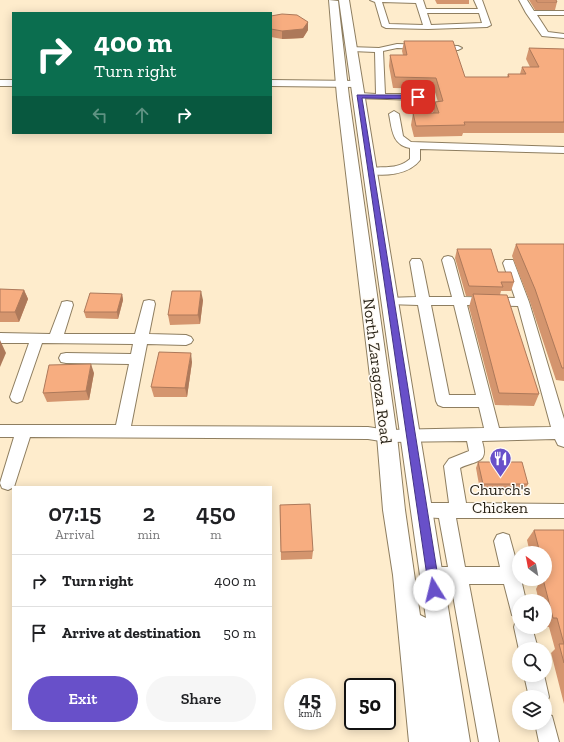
<!DOCTYPE html>
<style>
body{margin:0;font-family:"Zilla Slab",serif;background:#f6f6f6;color:#202124;height:100vh;display:flex;flex-direction:column;font-size:15px;white-space:nowrap}
*{box-sizing:border-box;margin:0}
p{font-size:13px;color:#757577}
.icon{flex:none;width:22px;height:22px;fill:none;stroke:currentColor;stroke-width:2;stroke-linecap:round;stroke-linejoin:round}
.map{position:relative;flex:1;overflow:hidden}
.side{position:absolute;left:12px;top:486px;width:260px;height:244px;display:flex;flex-direction:column;background:#fff;border-radius:0px;box-shadow:0 2px 10px #0003}
.side>*{flex:none}
.hud{position:absolute;left:12px;top:12px;width:260px;height:122px;border-radius:0px;box-shadow:0 2px 10px #0003;background:#0b6e4f;color:#fff;overflow:hidden}
.needle{width:26px;rotate:328deg}
.fabs{position:absolute;left:512px;top:546px;display:grid;gap:8px}
.fabs a{display:grid;place-items:center;width:40px;height:40px;border-radius:50%;background:#fff;box-shadow:0 2px 10px #0003;font-size:20px}
.speed{position:absolute;left:284px;top:678px;display:flex;gap:8px;font-size:20px;font-weight:700;text-align:center}
.speed>*{display:grid;place-content:center;width:52px;height:52px;border-radius:50%;background:#fff;box-shadow:0 2px 10px #0003;line-height:1}
.speed small{font-size:10px;font-weight:400}
.speed .limit{border:2px solid #111;border-radius:6px;background:#fff;color:#111}
.pin{position:absolute;display:grid;place-items:center;width:34px;height:34px;color:#fff;margin:-17px;border-radius:8px;box-shadow:0 2px 6px #0006}
.me{position:absolute;width:44px;margin:-22px;rotate:351deg;stroke-linejoin:round;filter:drop-shadow(0 0 3px #0008)}
.turn{display:flex;align-items:center;gap:14px;height:84px;padding:0 16px;font-size:18px}
.turn .icon{width:52px;height:52px;stroke-width:2.5}
.turn b{display:block;font-size:28px;line-height:34px}
.lanes{display:flex;align-items:center;height:38px;padding:0 16px;background:#0003;justify-content:center;gap:20px;direction:ltr}
.lanes .off{opacity:.35}
.eta{display:flex;justify-content:space-evenly;align-items:center;height:68px;text-align:center}
.eta b{font-size:24px;font-weight:600;line-height:28px}
.cta{display:flex;gap:8px;margin-top:auto;padding:8px 16px}
.cta a{flex:1;height:46px;border-radius:24px;background:#6850c9;color:#fff;font-size:16px;font-weight:600;line-height:46px;text-align:center}
.cta a+a{background:#f6f6f6;color:#202124}
ul{padding:0;list-style:none}
li{display:flex;align-items:center;gap:12px;height:52px;padding:0 16px;border-top:1px solid #e0e0e0}
li div{flex:1}
li b{display:block;font-size:15px}
li em{font-style:normal}
.map>svg:first-child{display:block}
.lines{fill:none;stroke-linecap:round;stroke-linejoin:round}
.minor-casing{stroke:#8e7e60;stroke-width:2}
.major-casing{stroke:#8e7e60;stroke-width:2}
.minor{fill:#fff;fill-rule:evenodd}
.major{fill:#fff;fill-rule:evenodd}
.wall{fill:#d4956e}
.shaded-wall{fill:#ad795a}
.building{fill:#f7ad80;stroke:#ad795a}
.route{fill:#6850c9;stroke:#443483}
.labels{text-anchor:middle;stroke-width:3;stroke-linejoin:round;paint-order:stroke}
.street-label{font-size:16px;fill:#251f13;stroke:#fffbf5}
.poi-label{font-size:16px;fill:#251f13;stroke:#fffbf5}
</style>
<div class="map">
<svg width="564" height="742" viewBox="0 0 564 742">
<rect width="100%" height="100%" fill="#feeccc"/>
<g class="lines">
<defs>
<g id="minor">
<path d="M370,0H423L426,9H478L474,0H482L491,25L487,27L428,29L386,28L382,26L375,2ZM382,2L416,3L423,25L389,24ZM427,13H479L482,23L431,25Z"/>
<path d="M519,0H527L534,11H564V15H537L548,32L564,34V38L542,36L526,13Z"/>
<path d="M397,44L458,46L462,48L458,50L397,48L383,51L385,94H418L422,97L418,100L356,98L355,96L359,93L376,94L375,52L352,51H349V47L379,48Z"/>
<rect x="0" y="80" width="13" height="6"/>
<path d="M271,80L357,81L361,84L357,87L271,86Z"/>
<path d="M394,111L399,114L403,136L411,142L564,147V153L420,149V160C409,175 383,177 366,173L365,171L366,169C382,165 396,171 410,159V148C392,145 392,129 389,114Z"/>
<path d="M448,256L452,257L454,260L464,297L515,298L503,263L505,260H513L529,302L564,419V447L558,445L555,439L482,441C489,464 477,460 460,468L466,503L564,504V518H456L465,567H500L494,541L497,535L503,533L509,535L519,571V579H521L526,601H519V618L512,615L504,584H469L499,742H479L451,584L432,585L426,582L423,576L426,570L432,567H448L439,518L422,517L416,515L414,510L416,505L422,503H449L444,466L449,459L469,451L467,441L387,442L368,439L30,437L14,487L8,490L2,488L0,483L14,437H0V425H116L129,364L66,363L61,362L59,358L61,354L66,353L131,354L133,344L42,343L22,401L17,403L12,401L10,397L29,343H0V333L50,334L61,305L62,302L67,301L72,302L73,305L64,334H135L143,304L144,301L149,300L154,301L155,304L149,334L186,335L191,337L193,340L191,343L186,345L147,344L131,426L368,427L387,430L484,428L479,407H443L438,405L436,401L418,305L387,304L385,301L387,298L416,297L410,262L412,259H420L422,262L429,297H452L442,260L444,257ZM431,305H454L476,395H449ZM467,305L518,306L551,427L499,428Z"/>
<path d="M519,619V627H532L538,649H519V650L514,627L516,620Z"/>
<path d="M524,675H544L549,697L546,704L545,697H529Z"/>
<path d="M545,713L552,716L559,742H539L535,723H545Z"/>
</g>
<path id="major" d="M329,0L338,1L349,97L397,436L405,510L420,615L426,618L339,0H349L470,742H409L393,575L383,510L377,436L337,97Z"/>
</defs>
<use href="#minor" class="minor-casing"/>
<use href="#major" class="major-casing"/>
<use href="#minor" class="minor"/>
<use href="#major" class="major"/>
</g>
<g class="wall">
<path d="M435,0H469V4H437Z"/>
<path d="M529,0H556L557,2L555,10H535Z"/>
<path d="M271,16L308,30L303,38L282,39L271,37Z"/>
<path d="M404,41L465,77H507L508,74H520L522,67H530L526,59L529,48L564,49V133H463L462,136L414,137L411,125L413,113H433L435,102H438L434,89L393,88L389,66L390,55H403L402,51Z"/>
<path d="M516,244H564V381L556,380L530,302L512,256Z"/>
<path d="M457,249L498,272L514,282L511,291H501L500,295L539,394L534,406L495,405L469,307L472,296H466L455,258Z"/>
<path d="M0,289L24,290L28,299L19,322H0Z"/>
<path d="M122,294L123,300L118,319L86,318L84,312Z"/>
<path d="M203,300L200,324L170,325L168,315Z"/>
<path d="M192,362L187,397H154L151,387Z"/>
<path d="M94,373L89,400L47,402L43,393Z"/>
<path d="M478,462L528,484L525,490H480L476,468Z"/>
<path d="M280,505L313,551L312,559L281,560Z"/>
<path d="M534,530H564V704L551,653L555,649L549,627H545V601H539L536,589L538,585L537,579H545V553H530L527,540Z"/>
</g>
<g class="shaded-wall">
<path d="M308,22V30L303,38L282,39V31Z"/>
<path d="M24,290L28,299L19,322L15,312Z"/>
<path d="M201,291L203,300L200,324L198,315Z"/>
<path d="M122,294L123,300L118,319L117,312Z"/>
<path d="M0,340L6,353L0,367Z"/>
<path d="M191,353L192,362L187,397L185,388Z"/>
<path d="M91,364L94,373L89,400L86,391Z"/>
</g>
<g class="building">
<path d="M536,0H556L557,2H537Z"/>
<path d="M282,14L297,15L308,22L303,29L282,31L271,29V16Z"/>
<path d="M404,41H453L465,77H509L508,74H526L522,67H539L529,48L564,49V122H464L465,125L416,126L413,113H439L435,102L443,101L436,78L395,77L390,55H407Z"/>
<path d="M516,244H564V368H562L535,289Z"/>
<path d="M457,249H491L498,272H511L514,282H501L503,287L469,286Z"/>
<path d="M0,289L24,290L15,312H0Z"/>
<path d="M172,291H201L198,315H168Z"/>
<path d="M90,293L122,294L117,312H84Z"/>
<path d="M473,294L507,295L539,394L499,393Z"/>
<path d="M159,352L191,353L185,388L151,387Z"/>
<path d="M91,364L86,391L43,393L49,365Z"/>
<path d="M478,462H522L528,484H483Z"/>
<path d="M310,504L313,551L281,552L280,505Z"/>
<path d="M534,530H564V663L559,644H564L557,618H553L543,579H547L545,573V553H540Z"/>
</g>
<path class="route" d="M357,95H418L421,97L418,99L362,98L440,590L439,594L434,596L430,594L429,590Z"/>
<defs>
<symbol id="restaurant-pin" viewBox="-11 -11 22 30"><path d="M0 17L-7.5 6A9.5 9.5 0 1 1 7.5 6Z" fill="#6850c9" stroke="#fffbf5"/><path d="M-5-6h1v4h1v-4h1v4h1v-4h1v5L-1.5 .5V6h-2V.5L-5-1ZM5-6V6H3V1.5H1.5Q1.5-4 5-6Z" fill="#fff"/></symbol>
</defs>
<g fill-rule="evenodd">
<use href="#restaurant-pin" x="488" y="446" width="25" height="34"/>
</g>
<g class="labels">
<g class="street-label">
<text transform="translate(378 371) rotate(83)" y="6">North Zaragoza Road</text>
</g>
<g class="poi-label">
<text x="500" y="495">Church's<tspan x="500" dy="18">Chicken</tspan></text>
</g>
</g>
</svg>
<div class="fabs">
<a><svg class="needle" viewBox="-14 -14 28 28"><path d="M0-13l5 13h-10z" fill="#e53935"/><path d="M0 13l5-13h-10z" fill="#757577"/></svg></a>
<a><svg class="icon" aria-label="sound" viewBox="0 0 24 24"><path d="M4 9h4l5-4v14l-5-4H4zM17 9q2 3 0 6"/></svg></a>
<a><svg class="icon" aria-label="search" viewBox="0 0 24 24"><circle cx="10" cy="10" r="6"/><path d="M15 15l6 6"/></svg></a>
<a><svg class="icon" aria-label="layers" viewBox="0 0 24 24"><path d="M12 4l9 5-9 5-9-5zM3 14l9 5 9-5"/></svg></a>
</div>
<div class="speed"><div>45<small>km/h</small></div><div class="limit">50</div></div>
<div class="pin" style="left:418px;top:97px;background:#d93025"><svg class="icon" aria-label="arrive" viewBox="0 0 24 24"><path d="M6 21V4h12l-3 4 3 4H6"/></svg></div>
<svg class="me" style="left:434px;top:590px" viewBox="-20 -20 40 40"><circle r="19" fill="#fff"/><path d="M0-13L10 11 0 6-10 11z" fill="#6850c9"/></svg>
<div class="hud">
<div class="turn"><svg class="icon" aria-label="right" viewBox="0 0 24 24"><path d="M7 20v-9h11M14 6l5 5-5 5"/></svg><div><b>400 m</b>Turn right</div></div>
<div class="lanes"><svg class="icon off" aria-label="left" viewBox="0 0 24 24"><path d="M17 20v-9H6M10 6l-5 5 5 5"/></svg><svg class="icon off" aria-label="ahead" viewBox="0 0 24 24"><path d="M12 20V5M6 11l6-6 6 6"/></svg><svg class="icon" aria-label="right" viewBox="0 0 24 24"><path d="M7 20v-9h11M14 6l5 5-5 5"/></svg></div>
</div>
<section class="side">
<div class="eta">
<div><b>07:15</b><p>Arrival</p></div>
<div><b>2</b><p>min</p></div>
<div><b>450</b><p>m</p></div>
</div>
<ul>
<li><svg class="icon" aria-label="right" viewBox="0 0 24 24"><path d="M7 20v-9h11M14 6l5 5-5 5"/></svg><div><b>Turn right</b></div><em>400 m</em></li>
<li><svg class="icon" aria-label="arrive" viewBox="0 0 24 24"><path d="M6 21V4h12l-3 4 3 4H6"/></svg><div><b>Arrive at destination</b></div><em>50 m</em></li>
</ul>
<div class="cta"><a>Exit</a><a>Share</a></div>
</section>
</div>
